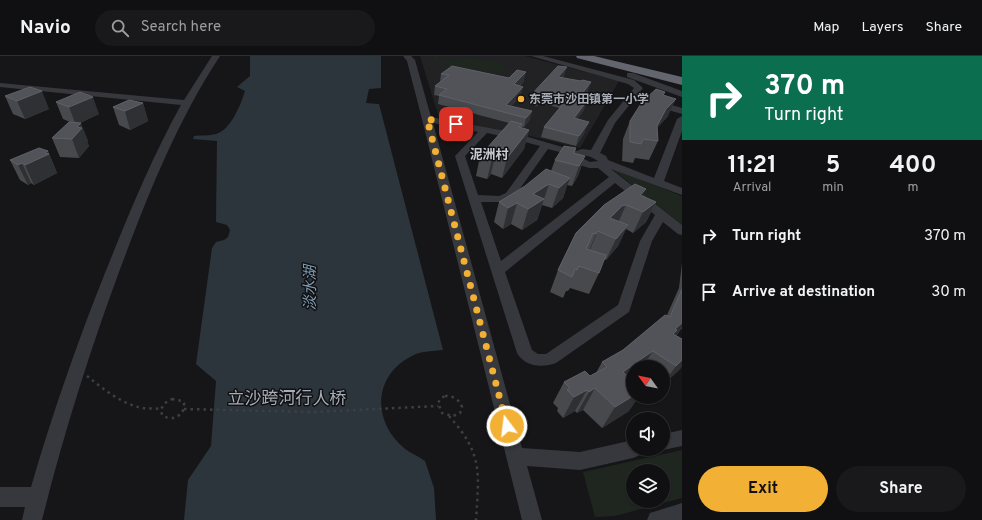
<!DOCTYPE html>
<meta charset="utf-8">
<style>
body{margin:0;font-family:Overpass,"Noto Sans SC",sans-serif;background:#19191b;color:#f1f3f6;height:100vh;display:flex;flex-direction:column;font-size:15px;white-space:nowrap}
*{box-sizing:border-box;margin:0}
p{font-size:13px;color:#9c9d9f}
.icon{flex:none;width:22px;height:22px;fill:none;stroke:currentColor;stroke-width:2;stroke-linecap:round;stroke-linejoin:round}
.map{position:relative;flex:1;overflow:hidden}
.drawer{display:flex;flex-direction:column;background:#101012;width:300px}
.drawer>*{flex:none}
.top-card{background:#0b6e4f;color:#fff;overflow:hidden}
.needle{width:26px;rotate:303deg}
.buttons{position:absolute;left:626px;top:304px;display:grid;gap:8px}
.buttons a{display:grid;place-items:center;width:44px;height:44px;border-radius:50%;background:#101012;box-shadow:0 1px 3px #0004,0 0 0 1px #303032;font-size:20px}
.pin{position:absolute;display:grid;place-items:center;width:34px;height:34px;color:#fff;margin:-17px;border-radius:8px;box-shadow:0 2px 6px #0006}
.me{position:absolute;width:44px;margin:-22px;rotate:345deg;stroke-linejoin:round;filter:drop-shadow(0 0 3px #0008)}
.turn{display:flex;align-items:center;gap:14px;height:84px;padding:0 16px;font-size:18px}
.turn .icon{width:52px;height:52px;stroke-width:2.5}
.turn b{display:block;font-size:28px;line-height:34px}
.eta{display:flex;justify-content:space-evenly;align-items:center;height:68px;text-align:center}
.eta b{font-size:24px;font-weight:700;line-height:28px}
.button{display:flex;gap:8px;margin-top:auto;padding:8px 16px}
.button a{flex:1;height:46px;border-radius:24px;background:#f2b134;color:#111;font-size:16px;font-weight:700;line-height:46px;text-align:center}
.button a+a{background:#19191b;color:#f1f3f6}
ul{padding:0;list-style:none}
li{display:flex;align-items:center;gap:12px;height:56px;padding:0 16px}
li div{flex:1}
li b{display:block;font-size:15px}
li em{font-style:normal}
header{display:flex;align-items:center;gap:24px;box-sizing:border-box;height:56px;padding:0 20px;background:#101012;border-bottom:1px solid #303032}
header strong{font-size:19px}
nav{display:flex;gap:22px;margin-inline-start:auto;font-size:14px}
.search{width:280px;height:36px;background:#19191b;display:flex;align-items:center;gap:10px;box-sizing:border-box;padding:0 14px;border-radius:22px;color:#9c9d9f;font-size:15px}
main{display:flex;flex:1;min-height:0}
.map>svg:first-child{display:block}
.built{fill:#222225}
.green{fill:#1e261f;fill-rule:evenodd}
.water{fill:#2c353c}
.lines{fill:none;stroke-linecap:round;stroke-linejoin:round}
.path{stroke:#3d3f44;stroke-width:2.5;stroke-dasharray:2.5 4;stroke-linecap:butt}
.minor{fill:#37383d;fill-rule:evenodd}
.highway{fill:#63666e;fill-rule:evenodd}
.wall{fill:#47494d}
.shaded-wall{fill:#2f3033}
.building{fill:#525359;stroke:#5f6168}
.route{stroke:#f2b134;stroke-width:7;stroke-dasharray:0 12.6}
.poi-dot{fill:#f2b134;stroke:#111113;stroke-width:1.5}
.labels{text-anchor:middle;stroke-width:3;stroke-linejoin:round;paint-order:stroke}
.far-poi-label{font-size:12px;font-weight:bold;fill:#a8adb8;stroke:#111113;text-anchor:start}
.far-quarter-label{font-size:13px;font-weight:bold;fill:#c9ccd4;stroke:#111113}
.water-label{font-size:15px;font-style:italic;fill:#7f9bb3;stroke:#111113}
.near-street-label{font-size:17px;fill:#a8adb8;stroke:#111113}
</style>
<header>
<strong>Navio</strong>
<div class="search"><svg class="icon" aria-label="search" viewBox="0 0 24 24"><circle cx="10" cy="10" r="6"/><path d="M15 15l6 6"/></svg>Search here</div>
<nav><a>Map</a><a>Layers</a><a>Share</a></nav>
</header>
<main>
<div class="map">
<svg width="682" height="464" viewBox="0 0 682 464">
<rect width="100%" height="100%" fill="#161618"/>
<path class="built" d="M420,0H525L619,25L580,92L526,79L439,62Z"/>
<g class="green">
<path d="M432,0H438L439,3L443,5C460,0 490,0 505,10V14C492,26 452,11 436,5Z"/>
<path d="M611,112L682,140V169Z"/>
<path d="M682,394V442L615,460L595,461L583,416ZM633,415H663V445H633Z"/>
</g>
<path class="water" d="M250,0H381V32L369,33L366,47L379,48L443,294C435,295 424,295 416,298C374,316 370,363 404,392C410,397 418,400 425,405L434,432L436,464H184L188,424L211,390L216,325L196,308L212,192L216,186L224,184L228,181L230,174L227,169L216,166L217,85L193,83L194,80C201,79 209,80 216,78C231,74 241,48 245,35L237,31L250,20Z"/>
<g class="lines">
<g class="path">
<path d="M87,320C103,333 122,348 142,352C148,353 155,352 161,353"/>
<path d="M445,340C453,340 459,343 462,351L460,357L453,360L442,357L438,347L441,342Z"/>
<path d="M172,343L182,345L184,347V353C179,362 171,365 162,359L161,353L165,347Z"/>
<path d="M184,353L313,356L438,350"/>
<path d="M449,360C483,398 479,416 476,464"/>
</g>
<g class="minor">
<path d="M212,0H220C176,67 147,141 119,216C89,297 63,380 42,464H22L25,451H0V431H31C52,359 77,287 105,217C128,160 151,103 181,49L0,31V27L184,44Z"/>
<path d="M403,0H411L415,4L431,61L511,76L576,95L582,93L591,94L608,64L634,32L628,28L531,0H543L634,24L643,32L615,67L600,97L606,100L608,104L654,122L677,63L682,60V75L664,125L682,132V139L611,113L682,169V179L678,178L663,166L652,185L629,256L556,307C542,312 525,311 517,297L455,100L478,76L433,67L522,392L580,396L633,384V393H642L640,399L633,402L580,414L527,410L542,464H522L422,63L407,5ZM487,77L510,82L540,90L506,137L499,140L478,139L465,100ZM548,93L571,99L570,101L577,108L589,112H598L609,121L501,205L481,146H501L514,141ZM583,99L591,101L598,105L590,106L580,101ZM615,127L655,159L640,185L618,249L546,298H538L532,294L505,216Z"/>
<path d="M627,17H633L682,35V41L627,21Z"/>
<path d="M654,44L682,52V58L651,49L650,47L651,45Z"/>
<path d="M682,374V390L663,394L659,393H663V378Z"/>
<path d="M682,447V464H647L650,457Z"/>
</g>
<path class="highway" d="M576,0H594L682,21V29L577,2Z"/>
</g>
<g class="wall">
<path d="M441,18L509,22L524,25L520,30L521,40L511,50L532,55L529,65L524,71H521V72L529,74L524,93L502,122L491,118L487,123L476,120L480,100L509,67L438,48L439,40L434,39L435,30L440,26Z"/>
<path d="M564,20L563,22L588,35L581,44L584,54L577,63L585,76L576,90L541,81L544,71L560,52L540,47L537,50L528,48L531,39Z"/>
<path d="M665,36L663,39L668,60L657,72L658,85L649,104L635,102L633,107L622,105L623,83L630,65Z"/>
<path d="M5,40L49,53L25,63L13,58Z"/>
<path d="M56,46L99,58L80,67L88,85L87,86L89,90L79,102L60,101L52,82L70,66L63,63Z"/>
<path d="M143,47L148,65L130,74L119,69L113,51Z"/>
<path d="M576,92L575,97L585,100L578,120L572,130L567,129L563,142L552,152L542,149L537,164L522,174L511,168L503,173L494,166L499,146L551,115L555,104Z"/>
<path d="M48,95L57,117L34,129L31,127L28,129L20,124L10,104Z"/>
<path d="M643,140L656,146L646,166L633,177L626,173L618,190L606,204L604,203L599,217L589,238L570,232L568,235H566L563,242L550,236L558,214L576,177Z"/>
<path d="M682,207V273H681L676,280L682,283V310L680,313L663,329V311H633L631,323L629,355L602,372L583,354L577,357L575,355L563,362L557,355L558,352L553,347L564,326L590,320L596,317L602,306L623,294L667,259L679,232Z"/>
</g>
<g class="shaded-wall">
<path d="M567,11L564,20L555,30L558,21Z"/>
<path d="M526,16L524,25L512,38L514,28Z"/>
<path d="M591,26L588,35L575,52L578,43Z"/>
<path d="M523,31L521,40L505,56L506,49Z"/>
<path d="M42,35L49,53L25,63L17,45Z"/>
<path d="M542,38L540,47L537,50L540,41Z"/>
<path d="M93,41L99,58L76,69L69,51Z"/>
<path d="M676,43L668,60L658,71L651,84L657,70L666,53Z"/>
<path d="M587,45L584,54L571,72L574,62Z"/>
<path d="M143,47L148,65L130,74L125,55Z"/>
<path d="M532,55L529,65L524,71L526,62Z"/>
<path d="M589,66L585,76L576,90L579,80Z"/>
<path d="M81,67L88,85L87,86L89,90L79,102L72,83L77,71Z"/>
<path d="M529,74L524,93L502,122L507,102Z"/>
<path d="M48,95L57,117L34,129L25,109Z"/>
<path d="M495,99L491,118L487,123L492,103Z"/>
<path d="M585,100L578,120L572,130L579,110Z"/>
<path d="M22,107L31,127L28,129L18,109Z"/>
<path d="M570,122L563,142L552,152L559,132Z"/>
<path d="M549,128L537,164L522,174L533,138Z"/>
<path d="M646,133L636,153L640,139Z"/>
<path d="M656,146L646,166L633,177L643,156Z"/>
<path d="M517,147L511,168L503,173L508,152Z"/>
<path d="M626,149L617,169L610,162L622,150Z"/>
<path d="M628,169L618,190L606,204L616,183Z"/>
<path d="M598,175L589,196L587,199L596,178Z"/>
<path d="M682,267V271L676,281L668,288L675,273Z"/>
<path d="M653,295L643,311H633V321L625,327L623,316L638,305Z"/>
<path d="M682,304V310L680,313L663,329V328L676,310Z"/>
<path d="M595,332L583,354L577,357L589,336Z"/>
<path d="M587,334L575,355L563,362L574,341Z"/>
<path d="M633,340V341H639L629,355L602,372L615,351Z"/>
</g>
<g class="building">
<path d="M452,10L509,22L517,14L526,16L514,28L523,31L506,49L532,55L526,62L439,39L447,33L435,30L449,19L441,18Z"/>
<path d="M558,10L567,11L558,21L581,25L582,24L591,26L578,43L587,45L574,62L589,66L579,80L544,71L567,43L542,38L540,41L531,39Z"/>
<path d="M30,31L42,35L17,45L5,40Z"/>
<path d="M656,33L665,36L663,39L676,43L666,53L657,70L658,85L643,83L641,88L630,86V65L642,46Z"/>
<path d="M80,36L93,41L69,51L56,46Z"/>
<path d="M129,44L143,47L125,55L113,51Z"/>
<path d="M511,65L522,68L519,71L529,74L507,102L495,99L492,103L480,100Z"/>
<path d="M69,66L81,67L77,71L82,72L72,83L52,82Z"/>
<path d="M564,90L576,92L573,97L585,100L579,110L555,104Z"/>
<path d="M39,92L48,95L45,97L49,98L25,109L22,107L18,109L10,104Z"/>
<path d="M546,113L570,122L559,132L549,128L533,138L544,143L528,153L517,147L508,152L499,146L525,130Z"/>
<path d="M635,128L646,133L640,139L656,146L643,156L626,149L622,150L610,162L628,169L616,183L598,175L596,178L593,177L586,193L606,199L599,217L579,210L577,214L575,213L572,221L558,214L576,177L604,149Z"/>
<path d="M682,233V267L675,273L677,274L673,278L682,283V304L676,310L653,295L638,305L623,316L633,325V340L615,351L595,332L589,336L587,334L574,341L567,334L570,332L564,326L585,315L590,320L607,311L602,306L623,294L665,259L670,261Z"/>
</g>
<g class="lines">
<path class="route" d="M456,68L427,63L507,370"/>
</g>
<circle class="poi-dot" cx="521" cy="43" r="4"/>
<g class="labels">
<g class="far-poi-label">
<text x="529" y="47">东莞市沙田镇第一小学</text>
</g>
<g class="far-quarter-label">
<text x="489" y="103">泥洲村</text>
</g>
<g class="water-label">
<text transform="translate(310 232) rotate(-90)" y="5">淡水湖</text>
</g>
<g class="near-street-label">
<text x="287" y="348">立沙跨河行人桥</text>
</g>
</g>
</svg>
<div class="buttons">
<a><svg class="needle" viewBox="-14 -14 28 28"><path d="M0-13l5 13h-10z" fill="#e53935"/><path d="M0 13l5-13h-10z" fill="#9c9d9f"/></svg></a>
<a><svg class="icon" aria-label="sound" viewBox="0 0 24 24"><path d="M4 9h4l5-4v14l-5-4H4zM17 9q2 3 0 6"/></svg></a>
<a><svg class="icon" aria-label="layers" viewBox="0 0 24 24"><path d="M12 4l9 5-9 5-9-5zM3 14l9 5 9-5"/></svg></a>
</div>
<div class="pin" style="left:456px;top:68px;background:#d93025"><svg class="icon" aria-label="arrive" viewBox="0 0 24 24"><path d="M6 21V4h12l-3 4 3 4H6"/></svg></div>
<svg class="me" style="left:507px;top:370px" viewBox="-20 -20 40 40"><circle r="17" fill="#f2b134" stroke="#fff" stroke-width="3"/><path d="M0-11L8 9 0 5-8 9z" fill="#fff"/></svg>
</div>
<section class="drawer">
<div class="top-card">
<div class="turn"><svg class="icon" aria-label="right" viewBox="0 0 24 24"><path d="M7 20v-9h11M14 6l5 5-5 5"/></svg><div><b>370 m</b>Turn right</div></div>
</div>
<div class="eta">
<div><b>11:21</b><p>Arrival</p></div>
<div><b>5</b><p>min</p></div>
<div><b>400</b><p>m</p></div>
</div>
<ul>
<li><svg class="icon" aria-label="right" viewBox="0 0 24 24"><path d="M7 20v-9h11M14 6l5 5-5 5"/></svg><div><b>Turn right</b></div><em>370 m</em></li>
<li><svg class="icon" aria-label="arrive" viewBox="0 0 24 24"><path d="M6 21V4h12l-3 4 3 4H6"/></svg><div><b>Arrive at destination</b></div><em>30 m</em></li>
</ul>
<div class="button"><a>Exit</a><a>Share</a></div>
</section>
</main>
